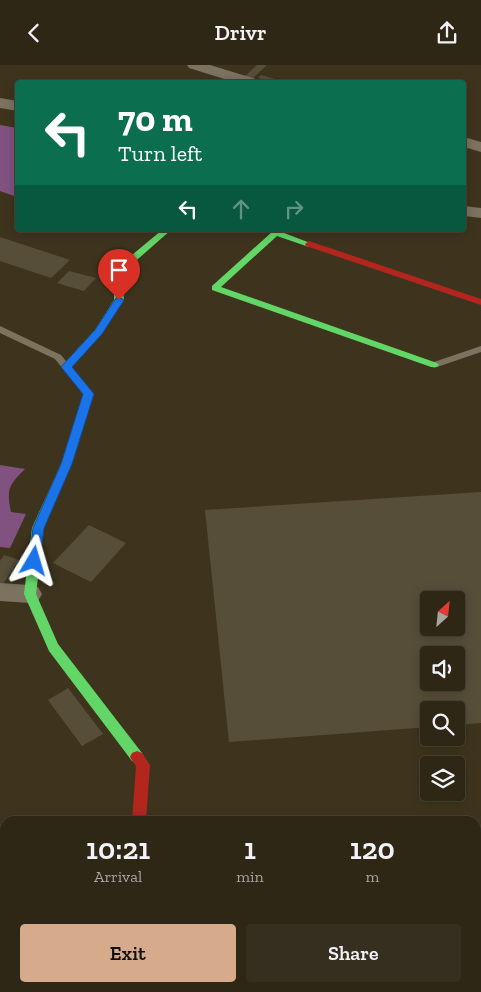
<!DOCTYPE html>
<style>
body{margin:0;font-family:"Zilla Slab",serif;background:#362f1f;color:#f1f3f6;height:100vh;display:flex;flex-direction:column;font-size:19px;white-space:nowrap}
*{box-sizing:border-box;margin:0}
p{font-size:16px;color:#a7a5a1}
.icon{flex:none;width:28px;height:28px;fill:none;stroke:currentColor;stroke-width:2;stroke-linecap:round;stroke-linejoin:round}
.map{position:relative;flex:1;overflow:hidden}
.panel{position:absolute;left:0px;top:751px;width:481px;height:176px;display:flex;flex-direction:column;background:#2e2716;border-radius:15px 15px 0 0;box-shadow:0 2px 12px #0003,0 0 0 1px #494435}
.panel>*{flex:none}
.hud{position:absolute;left:15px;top:15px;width:451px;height:152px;border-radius:5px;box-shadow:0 2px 12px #0003,0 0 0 1px #494435;background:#0b6e4f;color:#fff;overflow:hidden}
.needle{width:32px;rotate:27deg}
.controls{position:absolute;left:420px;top:526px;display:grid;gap:10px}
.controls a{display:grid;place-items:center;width:45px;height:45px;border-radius:5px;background:#2e2716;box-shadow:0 2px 12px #0003,0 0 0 1px #494435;font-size:25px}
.pin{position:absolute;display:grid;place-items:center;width:42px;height:42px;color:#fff;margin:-51px -21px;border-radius:50% 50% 50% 0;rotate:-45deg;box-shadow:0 0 5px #0007}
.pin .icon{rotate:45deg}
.me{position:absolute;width:55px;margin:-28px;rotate:7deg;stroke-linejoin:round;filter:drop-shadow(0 0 4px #0008)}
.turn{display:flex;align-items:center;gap:18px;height:105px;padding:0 20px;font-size:22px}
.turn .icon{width:65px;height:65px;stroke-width:2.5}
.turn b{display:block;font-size:35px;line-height:42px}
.lanes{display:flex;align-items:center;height:48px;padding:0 20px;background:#0003;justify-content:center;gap:25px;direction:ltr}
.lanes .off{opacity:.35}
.eta{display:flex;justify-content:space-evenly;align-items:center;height:85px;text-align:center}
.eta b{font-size:30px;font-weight:600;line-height:35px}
.button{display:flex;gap:10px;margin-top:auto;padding:10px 20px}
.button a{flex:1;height:58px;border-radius:5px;background:#d6ab8b;color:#111;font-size:20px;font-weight:600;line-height:58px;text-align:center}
.button a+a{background:#362f1f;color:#f1f3f6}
header{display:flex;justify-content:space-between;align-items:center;height:65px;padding:0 20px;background:#2e2716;font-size:22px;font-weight:600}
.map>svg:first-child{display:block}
.water{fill:#815280}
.building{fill:#574e3a;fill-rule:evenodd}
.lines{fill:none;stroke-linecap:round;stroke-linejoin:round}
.lane{fill:#7b725f;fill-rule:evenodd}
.street{fill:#7b725f;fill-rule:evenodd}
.fast{fill:#63d668;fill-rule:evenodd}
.jam{fill:#b3261e;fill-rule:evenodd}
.route{fill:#1a73e8;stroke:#114b97}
</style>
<header><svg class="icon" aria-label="back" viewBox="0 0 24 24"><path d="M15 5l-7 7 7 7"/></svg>Drivr<svg class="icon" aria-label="share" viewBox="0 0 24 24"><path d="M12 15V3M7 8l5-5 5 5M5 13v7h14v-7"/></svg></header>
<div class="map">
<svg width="481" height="927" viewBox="0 0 481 927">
<rect width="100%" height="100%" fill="#3e341e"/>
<g class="water">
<path d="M0,60L17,63V132L0,126Z"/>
<path d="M0,400L25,404C9,420 6,424 11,447L26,449L10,483L0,482Z"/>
</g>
<g class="building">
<path d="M257,0H267L252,14L244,12Z"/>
<path d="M261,10L275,14L272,17L258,13Z"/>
<path d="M0,172L70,195L51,213L0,196Z"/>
<path d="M69,206L96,213L84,226L57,218Z"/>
<path d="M481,427V658L456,660V645H429V662L229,677L205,445ZM429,535H456V562H429ZM429,590H456V618H429Z"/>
<path d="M89,460L126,478L91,517L53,498Z"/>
<path d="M4,490L19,495L3,519L0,518V496Z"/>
<path d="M68,623L103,669L82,681L48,635Z"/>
<path d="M476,788H481V927H262V922H476Z"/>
<path d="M5,824V876L0,864V826Z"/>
<path d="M0,881L5,891V899L0,902Z"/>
</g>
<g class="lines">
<g class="lane">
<path d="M0,261L61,290L93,329L70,402L66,403L61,399L83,329L55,294L0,268Z"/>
<path d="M481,281V287L434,303L429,300L431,298Z"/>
</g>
<g class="street">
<path d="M187,0H210L259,15L261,18H237L189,3Z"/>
<path d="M0,33L18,36V46L0,43Z"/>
<path d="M464,72L481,77V87L464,82Z"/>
<path d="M464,141L481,143V153L464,151Z"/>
<path d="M0,518L30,520L38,522L42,529L38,536L30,538L0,536Z"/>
<path d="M136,922H166L167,927H137Z"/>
</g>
<g class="fast">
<path d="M162,165H171L122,208L124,235L101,269L69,304H63L61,302L63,300L95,265L114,235V205Z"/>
<path d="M276,165L313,179L309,182L277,171L221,222L437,298L439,300L437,302H431L212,225V221L273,166Z"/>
<path d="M66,395L71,399L44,463L36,529L58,579L142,688L144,692L142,696L137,698L132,696L49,586L24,529L32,463L61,399Z"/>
</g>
<g class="jam">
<path d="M309,176L481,234V240L306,181L305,179Z"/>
<path d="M137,686L142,688L150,700L146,756H132L136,701L130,692L132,688Z"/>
</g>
</g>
<path class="route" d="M119,232L124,235L102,269L72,302L94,329L72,399L44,463L40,496L38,499H30L29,496L33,463L61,399L83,329L61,302L95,265L116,233Z"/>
</svg>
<div class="controls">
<a><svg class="needle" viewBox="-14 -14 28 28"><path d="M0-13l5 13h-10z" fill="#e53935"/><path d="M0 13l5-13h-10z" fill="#a7a5a1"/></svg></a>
<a><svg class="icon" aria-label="sound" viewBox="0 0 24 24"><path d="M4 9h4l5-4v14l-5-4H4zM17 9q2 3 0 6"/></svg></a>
<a><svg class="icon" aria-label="search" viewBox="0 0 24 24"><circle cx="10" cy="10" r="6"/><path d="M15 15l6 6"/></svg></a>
<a><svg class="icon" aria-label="layers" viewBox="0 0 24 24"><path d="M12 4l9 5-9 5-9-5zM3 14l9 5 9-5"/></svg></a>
</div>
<div class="pin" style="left:119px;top:235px;background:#d93025"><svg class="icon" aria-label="arrive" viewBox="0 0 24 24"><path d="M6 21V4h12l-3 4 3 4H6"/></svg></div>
<svg class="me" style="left:34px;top:496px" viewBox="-20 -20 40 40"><path d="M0-17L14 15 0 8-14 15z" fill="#1a73e8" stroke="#fff" stroke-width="4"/></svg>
<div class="hud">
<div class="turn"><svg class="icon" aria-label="left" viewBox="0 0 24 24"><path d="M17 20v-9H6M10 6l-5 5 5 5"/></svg><div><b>70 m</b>Turn left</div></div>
<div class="lanes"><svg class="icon" aria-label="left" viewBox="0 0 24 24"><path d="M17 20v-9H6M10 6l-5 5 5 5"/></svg><svg class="icon off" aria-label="ahead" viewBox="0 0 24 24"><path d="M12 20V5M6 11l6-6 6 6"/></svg><svg class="icon off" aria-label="right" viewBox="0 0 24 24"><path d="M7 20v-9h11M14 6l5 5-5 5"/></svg></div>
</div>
<section class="panel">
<div class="eta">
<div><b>10:21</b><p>Arrival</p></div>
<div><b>1</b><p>min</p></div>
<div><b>120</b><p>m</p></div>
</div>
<div class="button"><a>Exit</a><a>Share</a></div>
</section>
</div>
